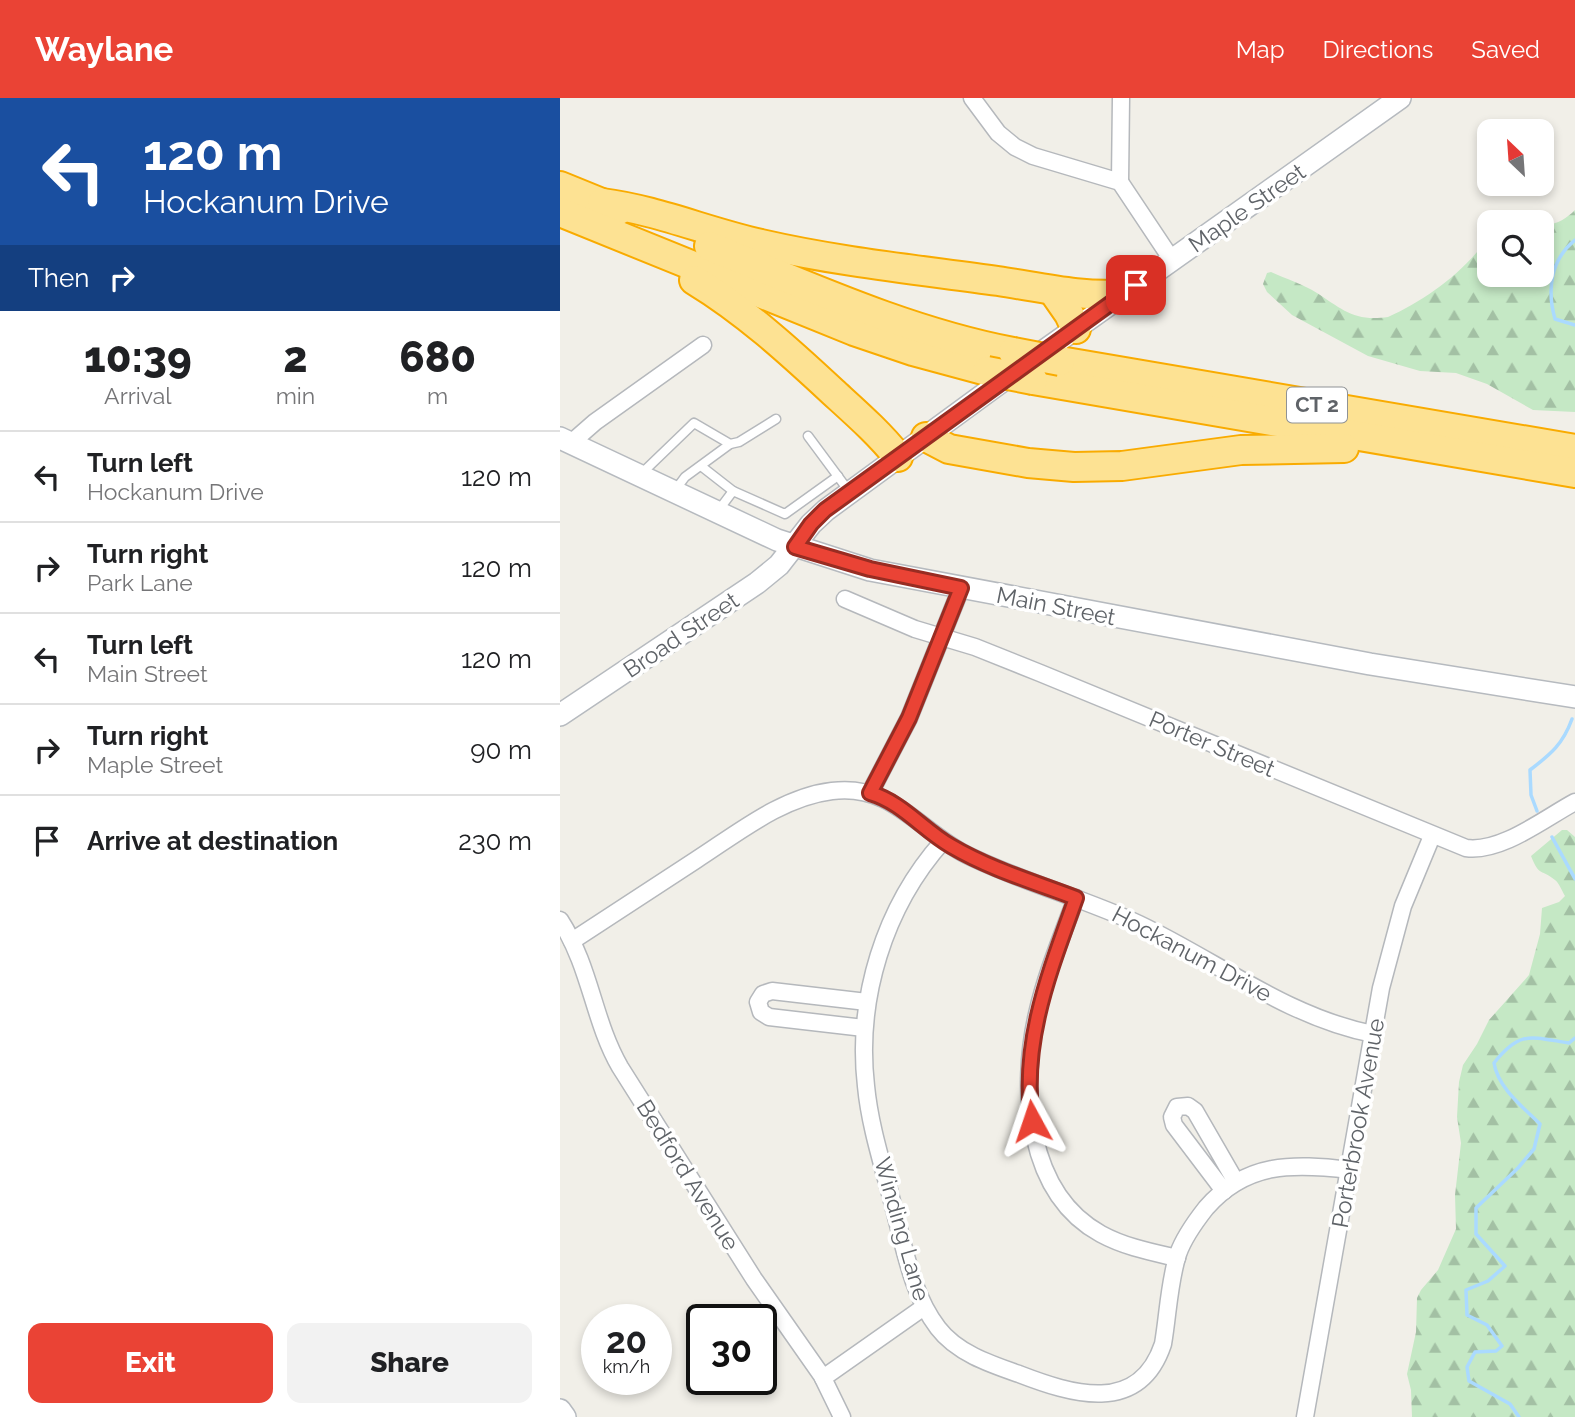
<!DOCTYPE html>
<style>
body{margin:0;font-family:Raleway,sans-serif;background:#f2f2f2;color:#202124;height:100vh;display:flex;flex-direction:column;font-size:26px;white-space:nowrap}
*{box-sizing:border-box;margin:0}
p{font-size:23px;color:#757577}
.icon{flex:none;width:38px;height:38px;fill:none;stroke:currentColor;stroke-width:2;stroke-linecap:round;stroke-linejoin:round}
.map{position:relative;flex:1;overflow:hidden}
.panel{display:flex;flex-direction:column;background:#fff;width:560px}
.panel>*{flex:none}
.hud{background:#1a4fa0;color:#fff;overflow:hidden}
.needle{width:46px;rotate:335deg}
.fabs{position:absolute;left:917px;top:21px;display:grid;gap:14px}
.fabs a{display:grid;place-items:center;width:77px;height:77px;border-radius:14px;background:#fff;box-shadow:0 4px 10px #0003;font-size:35px}
.speed{position:absolute;left:21px;top:1206px;display:flex;gap:14px;font-size:35px;font-weight:700;text-align:center}
.speed>*{display:grid;place-content:center;width:91px;height:91px;border-radius:50%;background:#fff;box-shadow:0 4px 10px #0003;line-height:1}
.speed small{font-size:18px;font-weight:400}
.speed .limit{border:4px solid #111;border-radius:10px;background:#fff;color:#111}
.pin{position:absolute;display:grid;place-items:center;width:60px;height:60px;color:#fff;margin:-30px;border-radius:14px;box-shadow:0 4px 10px #0006}
.me{position:absolute;width:77px;margin:-38px;rotate:355deg;stroke-linejoin:round;filter:drop-shadow(0 0 5px #0008)}
.turn{display:flex;align-items:center;gap:24px;height:147px;padding:0 28px;font-size:32px}
.turn .icon{width:91px;height:91px;stroke-width:2.5}
.turn b{display:block;font-size:49px;line-height:60px}
.then{display:flex;align-items:center;height:66px;padding:0 28px;background:#0003;gap:14px;font-size:26px}
.eta{display:flex;justify-content:space-evenly;align-items:center;height:119px;text-align:center}
.eta b{font-size:42px;font-weight:800;line-height:49px}
.primary-button{display:flex;gap:14px;margin-top:auto;padding:14px 28px}
.primary-button a{flex:1;height:80px;border-radius:14px;background:#ea4335;color:#fff;font-size:28px;font-weight:800;line-height:80px;text-align:center}
.primary-button a+a{background:#f2f2f2;color:#202124}
ul{padding:0;list-style:none}
li{display:flex;align-items:center;gap:21px;height:91px;padding:0 28px;border-top:2px solid #e0e0e0}
li div{flex:1}
li b{display:block;font-size:26px}
li em{font-style:normal}
header{display:flex;align-items:center;gap:42px;box-sizing:border-box;height:98px;padding:0 35px;background:#ea4335;color:#fff}
header strong{font-size:33px}
nav{display:flex;gap:38px;margin-inline-start:auto;font-size:24px}
main{display:flex;flex:1;min-height:0}
.map>svg:first-child{display:block}
.forest{fill:url(#forest-firs)}
.lines{fill:none;stroke-linecap:round;stroke-linejoin:round}
.stream{stroke:#aadaff;stroke-width:3.5}
.lane-casing{stroke:#b5b8bc;stroke-width:11}
.street-casing{stroke:#b5b8bc;stroke-width:19}
.secondary-casing{stroke:#b6babf;stroke-width:24}
.highway-casing{stroke:#f9ab00;stroke-width:32}
.lane{stroke:#fff;stroke-width:8}
.street{stroke:#fff;stroke-width:16}
.secondary{stroke:#fff;stroke-width:21}
.highway{stroke:#fde293;stroke-width:28}
.highway-bridge-casing{stroke:#f9ab00;stroke-width:32;stroke-linecap:butt}
.highway-bridge{stroke:#fde293;stroke-width:28}
.route-casing{stroke:#982c22;stroke-width:18}
.route{stroke:#ea4335;stroke-width:12}
.labels{text-anchor:middle;stroke-width:7;stroke-linejoin:round;paint-order:stroke}
.shield{fill:#fff;stroke:#8f9295;stroke-width:2}
.shield-label{font-size:21px;font-weight:bold;fill:#5f6368}
.street-label{font-size:23px;fill:#5f6368;stroke:#fff}
</style>
<header>
<strong>Waylane</strong>
<nav><a>Map</a><a>Directions</a><a>Saved</a></nav>
</header>
<main>
<section class="panel">
<div class="hud">
<div class="turn"><svg class="icon" aria-label="left" viewBox="0 0 24 24"><path d="M17 20v-9H6M10 6l-5 5 5 5"/></svg><div><b>120 m</b>Hockanum Drive</div></div>
<div class="then">Then<svg class="icon" aria-label="right" viewBox="0 0 24 24"><path d="M7 20v-9h11M14 6l5 5-5 5"/></svg></div>
</div>
<div class="eta">
<div><b>10:39</b><p>Arrival</p></div>
<div><b>2</b><p>min</p></div>
<div><b>680</b><p>m</p></div>
</div>
<ul>
<li><svg class="icon" aria-label="left" viewBox="0 0 24 24"><path d="M17 20v-9H6M10 6l-5 5 5 5"/></svg><div><b>Turn left</b><p>Hockanum Drive</p></div><em>120 m</em></li>
<li><svg class="icon" aria-label="right" viewBox="0 0 24 24"><path d="M7 20v-9h11M14 6l5 5-5 5"/></svg><div><b>Turn right</b><p>Park Lane</p></div><em>120 m</em></li>
<li><svg class="icon" aria-label="left" viewBox="0 0 24 24"><path d="M17 20v-9H6M10 6l-5 5 5 5"/></svg><div><b>Turn left</b><p>Main Street</p></div><em>120 m</em></li>
<li><svg class="icon" aria-label="right" viewBox="0 0 24 24"><path d="M7 20v-9h11M14 6l5 5-5 5"/></svg><div><b>Turn right</b><p>Maple Street</p></div><em>90 m</em></li>
<li><svg class="icon" aria-label="arrive" viewBox="0 0 24 24"><path d="M6 21V4h12l-3 4 3 4H6"/></svg><div><b>Arrive at destination</b></div><em>230 m</em></li>
</ul>
<div class="primary-button"><a>Exit</a><a>Share</a></div>
</section>
<div class="map">
<svg width="1015" height="1319" viewBox="0 0 1015 1319">
<defs>
<pattern id="forest-firs" width="22" height="20" patternUnits="userSpaceOnUse" patternTransform="scale(1.75)"><rect width="22" height="20" fill="#c5e8c5"/><path d="M5 1l3.5 6h-7zM16 11l3.5 6h-7z" fill="#a3c0a4"/></pattern>
</defs>
<rect width="100%" height="100%" fill="#f1efe8"/>
<g class="forest">
<path d="M1015,112V314L973,312L927,286L896,275L860,273L808,258L732,217L707,194L703,186L707,175L711,174C726,181 743,186 757,195C782,211 794,224 828,219C866,202 906,173 929,138V177H982V126C995,128 1006,121 1015,112Z"/>
<path d="M1002,732H1007L1015,739V1319H852L851,1292L847,1276L856,1234L857,1200L861,1192L878,1172L896,1131L895,1097L901,1045L897,1019L899,984L903,967L917,946L929,922L969,877L980,836L982,810L999,804L1005,798C1002,793 999,785 995,782C982,771 979,779 971,758Z"/>
</g>
<g class="lines">
<g class="stream">
<path d="M1015,142C990,162 987,193 995,221L1015,227"/>
<path d="M977,713L971,697L970,672C991,656 1003,646 1012,621"/>
<path d="M992,739L1015,781"/>
<path d="M959,1319L950,1306L909,1283L907,1269L915,1254L936,1253L942,1248L927,1227L907,1217L906,1192L928,1183L945,1168L916,1136V1110L958,1070L974,1051L980,1026C963,1009 938,990 934,965C960,932 971,939 1009,945L1015,940"/>
</g>
<defs>
<g id="lane">
<path d="M248,338L288,392"/>
<path d="M141,368L173,393"/>
<path d="M81,376L134,325L170,346L179,344L216,321"/>
<path d="M116,391L125,379L170,346"/>
<path d="M158,413L173,393L225,416L278,378"/>
</g>
<g id="street">
<path d="M412,0L438,35L455,49L473,58L560,84L612,162"/>
<path d="M560,84L561,0"/>
<path d="M11,345L35,324L143,247"/>
<path d="M285,501L355,531L415,549L480,575L906,750C941,755 985,720 1015,704"/>
<path d="M310,695L349,620L401,490"/>
<path d="M383,743C324,809 296,901 306,988C310,1030 324,1071 334,1111C345,1152 352,1196 378,1230C397,1255 430,1266 459,1276C511,1296 579,1318 603,1246C608,1217 609,1184 618,1156C624,1139 635,1124 646,1110C686,1064 733,1065 790,1072"/>
<path d="M516,800C502,838 486,876 477,916C460,990 466,1095 541,1136C565,1149 591,1154 617,1160"/>
<path d="M0,822C31,870 33,922 60,969L194,1181L262,1278L282,1319"/>
<path d="M12,843C54,816 95,789 136,762C178,735 222,699 272,693C332,685 359,733 407,757C462,784 523,800 579,826C657,863 727,919 813,936"/>
<path d="M304,930L209,919L201,914L198,904L203,896L212,893L307,904"/>
<path d="M664,1093L614,1027L612,1019L617,1009L628,1008L635,1013L676,1084"/>
<path d="M263,1280L364,1209"/>
<path d="M745,1319L821,890L843,808L872,738"/>
</g>
<g id="secondary">
<path d="M0,340L217,442L310,472L810,566L1015,599"/>
<path d="M0,617L197,485L219,467L251,426L266,412L460,270L840,0"/>
<path d="M0,1312L5,1319"/>
</g>
<g id="highway">
<path d="M0,88L59,112"/>
<path d="M42,105C97,112 147,134 201,146C279,164 359,172 438,183C479,189 523,200 565,196"/>
<path d="M0,114L294,233L353,253L427,273"/>
<path d="M149,148C248,188 348,234 453,254"/>
<path d="M134,182C185,213 229,253 273,294C296,315 319,335 338,359"/>
<path d="M493,193L509,216L516,231"/>
<path d="M500,263L1015,351"/>
<path d="M473,282L1015,375"/>
<path d="M366,339L389,351L468,365L514,369L562,368L681,352L784,350"/>
</g>
</defs>
<use href="#lane" class="lane-casing"/>
<use href="#street" class="street-casing"/>
<use href="#secondary" class="secondary-casing"/>
<use href="#highway" class="highway-casing"/>
<use href="#lane" class="lane"/>
<use href="#street" class="street"/>
<use href="#secondary" class="secondary"/>
<use href="#highway" class="highway"/>
<defs>
<g id="highway-bridge">
<path d="M453,254L500,263"/>
<path d="M427,273L473,282"/>
</g>
</defs>
<use href="#highway-bridge" class="highway-bridge-casing"/>
<use href="#highway-bridge" class="highway-bridge"/>
</g>
<g class="lines">
<defs>
<path id="route" d="M472,1023C461,943 490,873 516,800C474,784 430,771 391,748C363,732 342,704 310,695L349,620L401,490L310,471L235,449L251,426L265,412L576,187"/>
</defs>
<use href="#route" class="route-casing"/>
<use href="#route" class="route"/>
</g>
<g class="labels">
<rect class="shield" x="727" y="289.5" width="60" height="35" rx="5"/>
<g class="shield-label">
<text x="757" y="314">CT 2</text>
</g>
<g class="street-label">
<text transform="translate(687 110) rotate(-35)" y="8">Maple Street</text>
<text transform="translate(496 508) rotate(11)" y="8">Main Street</text>
<text transform="translate(121 537) rotate(-34)" y="8">Broad Street</text>
<text transform="translate(652 646) rotate(23)" y="8">Porter Street</text>
<text transform="translate(632 856) rotate(28)" y="8">Hockanum Drive</text>
<text transform="translate(798 1025) rotate(-80)" y="8">Porterbrook Avenue</text>
<text transform="translate(128 1077) rotate(58)" y="8">Bedford Avenue</text>
<text transform="translate(342 1131) rotate(74)" y="8">Winding Lane</text>
</g>
</g>
</svg>
<div class="fabs">
<a><svg class="needle" viewBox="-14 -14 28 28"><path d="M0-13l5 13h-10z" fill="#e53935"/><path d="M0 13l5-13h-10z" fill="#757577"/></svg></a>
<a><svg class="icon" aria-label="search" viewBox="0 0 24 24"><circle cx="10" cy="10" r="6"/><path d="M15 15l6 6"/></svg></a>
</div>
<div class="speed"><div>20<small>km/h</small></div><div class="limit">30</div></div>
<div class="pin" style="left:576px;top:187px;background:#d93025"><svg class="icon" aria-label="arrive" viewBox="0 0 24 24"><path d="M6 21V4h12l-3 4 3 4H6"/></svg></div>
<svg class="me" style="left:472px;top:1023px" viewBox="-20 -20 40 40"><path d="M0-17L14 15 0 8-14 15z" fill="#ea4335" stroke="#fff" stroke-width="4"/></svg>
</div>
</main>
